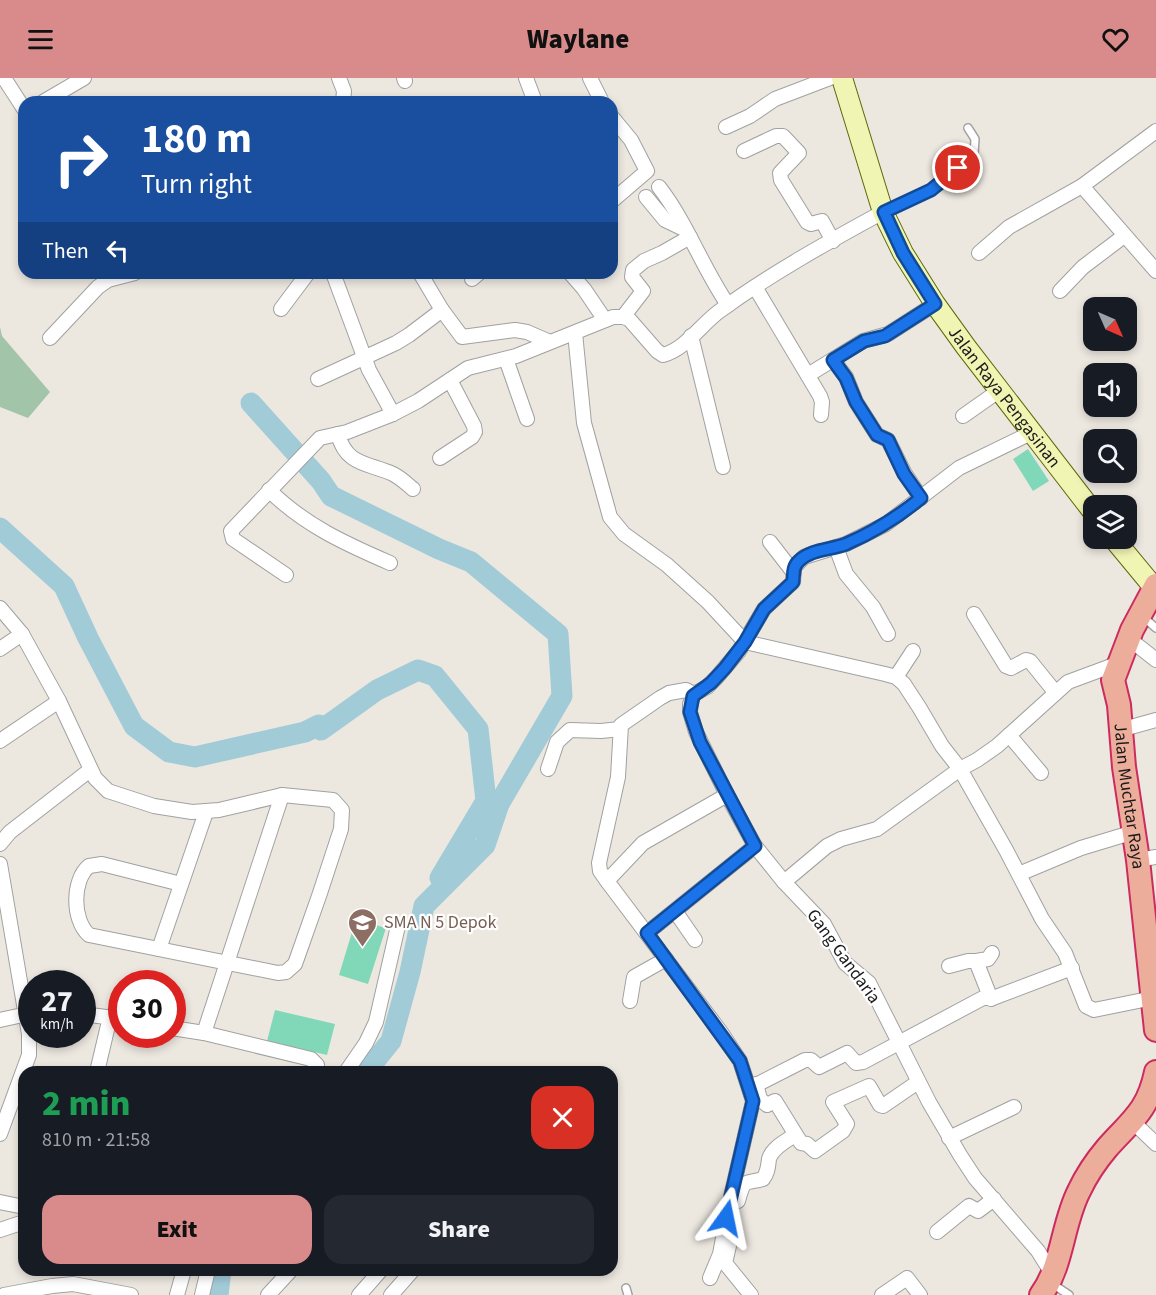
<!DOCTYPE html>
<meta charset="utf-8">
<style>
body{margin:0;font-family:"Source Sans 3",sans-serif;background:#242831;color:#f1f3f6;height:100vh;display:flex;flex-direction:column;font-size:22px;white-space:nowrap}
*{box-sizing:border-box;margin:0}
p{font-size:20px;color:#9ea1a6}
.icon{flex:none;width:33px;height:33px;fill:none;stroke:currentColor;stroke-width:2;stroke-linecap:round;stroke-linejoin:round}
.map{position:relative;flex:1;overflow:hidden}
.drawer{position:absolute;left:18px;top:988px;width:600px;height:210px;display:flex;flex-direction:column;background:#171b24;border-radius:18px;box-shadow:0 3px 9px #0003}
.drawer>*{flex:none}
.guide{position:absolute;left:18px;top:18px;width:600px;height:183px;border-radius:18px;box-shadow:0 3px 9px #0003;background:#1a4fa0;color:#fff;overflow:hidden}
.needle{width:39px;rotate:135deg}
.tools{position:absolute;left:1083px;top:219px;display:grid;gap:12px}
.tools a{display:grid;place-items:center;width:54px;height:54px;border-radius:12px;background:#171b24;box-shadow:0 3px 9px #0003;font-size:30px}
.speed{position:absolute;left:18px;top:892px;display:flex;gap:12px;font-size:30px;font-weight:700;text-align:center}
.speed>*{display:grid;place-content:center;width:78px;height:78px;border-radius:50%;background:#171b24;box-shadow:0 3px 9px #0003;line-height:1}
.speed small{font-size:15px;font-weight:400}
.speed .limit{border:9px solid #d22;background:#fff;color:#111}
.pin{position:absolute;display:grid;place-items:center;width:51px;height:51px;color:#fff;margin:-26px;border:3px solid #fff;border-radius:50%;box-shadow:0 2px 6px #0007}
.me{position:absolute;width:66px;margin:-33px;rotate:12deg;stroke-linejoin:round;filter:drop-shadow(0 0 4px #0008)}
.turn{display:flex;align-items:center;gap:21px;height:126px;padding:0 24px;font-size:27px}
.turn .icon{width:78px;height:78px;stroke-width:2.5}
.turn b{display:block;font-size:42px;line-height:51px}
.then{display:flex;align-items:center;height:57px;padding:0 24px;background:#0003;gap:12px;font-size:22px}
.round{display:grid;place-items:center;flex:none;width:63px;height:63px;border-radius:18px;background:#242831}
.overview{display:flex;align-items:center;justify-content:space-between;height:102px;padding:0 24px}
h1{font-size:36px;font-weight:800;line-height:45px;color:#1e9e55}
.cta{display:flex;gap:12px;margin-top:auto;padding:12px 24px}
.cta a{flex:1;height:69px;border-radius:18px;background:#d98b8b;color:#111;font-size:24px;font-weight:800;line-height:69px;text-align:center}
.cta a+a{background:#242831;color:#f1f3f6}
header{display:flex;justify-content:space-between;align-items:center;height:78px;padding:0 24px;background:#d98b8b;color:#111;font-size:27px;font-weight:800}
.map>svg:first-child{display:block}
.cemetery{fill:#a2c4a8}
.pitch{fill:#81d8b8}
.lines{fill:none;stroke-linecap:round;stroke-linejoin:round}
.river{stroke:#a2cbd8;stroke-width:21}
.service-casing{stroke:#a1a1a1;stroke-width:10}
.minor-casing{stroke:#a1a1a1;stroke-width:16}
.secondary-casing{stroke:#5e6909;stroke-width:22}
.trunk-casing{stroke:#cc2b60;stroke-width:26}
.service{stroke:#fff;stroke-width:7}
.minor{stroke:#fff;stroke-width:14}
.secondary{stroke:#f1f5b4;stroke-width:20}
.trunk{stroke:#ecad9a;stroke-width:22}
.route-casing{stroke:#114b97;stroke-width:15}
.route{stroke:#1a73e8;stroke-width:10}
.labels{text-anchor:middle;stroke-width:4.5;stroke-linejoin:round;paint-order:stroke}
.street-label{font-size:18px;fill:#1a1a1a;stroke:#fff}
.education-label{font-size:18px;fill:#785e54;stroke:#fff;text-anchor:start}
</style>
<header><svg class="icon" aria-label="menu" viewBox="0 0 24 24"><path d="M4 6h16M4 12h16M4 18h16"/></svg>Waylane<svg class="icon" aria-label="heart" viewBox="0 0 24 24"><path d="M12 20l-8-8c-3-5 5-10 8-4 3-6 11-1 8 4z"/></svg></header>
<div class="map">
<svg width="1156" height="1217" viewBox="0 0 1156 1217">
<rect width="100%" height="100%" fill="#ece8e0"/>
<path class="cemetery" d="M0,249L2,258L50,314L28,340L0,329Z"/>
<g class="pitch">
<path d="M1028,371L1049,403L1033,413L1013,381Z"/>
<path d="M356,841L386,850L368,906L339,897Z"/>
<path d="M275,932L335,946L327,977L267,963Z"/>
</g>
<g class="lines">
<g class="river">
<path d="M251,325L321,403L331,418L439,471L471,484L558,556L562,618L499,726L485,767L424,828L410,894L391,963L366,994"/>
<path d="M0,450L64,508L88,560L134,648L169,674L195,679L305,654L319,647L321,652L377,612L418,592L435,598L478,651L486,723L440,800"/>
<path d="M218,1217L221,1192"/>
</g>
<defs>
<g id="service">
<path d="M885,134L931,112L974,76L975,61L968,50"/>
<path d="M1149,544L1156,550"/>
<path d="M1051,1205L1069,1217"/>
<path d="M626,1210L628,1217"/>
</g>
<g id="minor">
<path d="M4,0L24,31"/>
<path d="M339,0L344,13L343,24"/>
<path d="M404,0L405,3"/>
<path d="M526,0L535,24"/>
<path d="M590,0L602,24"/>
<path d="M43,24L84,0"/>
<path d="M612,39L631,62L647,93L612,123"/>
<path d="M726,49L750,38L775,21L830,0"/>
<path d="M744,73L776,58H783L799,75L780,95L781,102L807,144L811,146L822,143L833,163"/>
<path d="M1082,108L1156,193"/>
<path d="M659,109C687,145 702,189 728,227"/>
<path d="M646,119L665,142L686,152"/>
<path d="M979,175L1009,149L1082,108L1156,53"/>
<path d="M333,195L369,292L393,336"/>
<path d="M420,195L442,232L462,259L515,252L527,254L550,264"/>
<path d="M570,195L584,211L605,242"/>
<path d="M472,201L479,195"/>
<path d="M755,209L820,318L822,324L821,337"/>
<path d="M1060,213L1083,189L1124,158"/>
<path d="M281,231L308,195"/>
<path d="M623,239L643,213L632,199L633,192L644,183L662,175L690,159"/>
<path d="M575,255L584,345L607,428L610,439L624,456L667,487L708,524L745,564L885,596L896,599L904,606L919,629L942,668L960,691L1006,772L1042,841L1065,875L1086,928L1094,932L1153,920"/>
<path d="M691,258L723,389"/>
<path d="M50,260L98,209L108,202L135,195"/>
<path d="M506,281L527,341"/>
<path d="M833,282L846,299L856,324L877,357L888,362L905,396L921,420"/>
<path d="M808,297L863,263L888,256L935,226"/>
<path d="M318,301L396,265L409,257L442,232"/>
<path d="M963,338L1000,312"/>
<path d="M1033,354L959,390L886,446L846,466L804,479L794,489L793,504L764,531L739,573L717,599L707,609L694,616L690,626V634L696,654L727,717L755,768L784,804L824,846L845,885L869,905L929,1024L960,1077L975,1100L1038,1173L1053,1197"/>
<path d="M338,356C346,388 369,385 393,396C401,400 407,406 413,411"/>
<path d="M440,380L472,359L475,354L474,348L450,302"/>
<path d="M269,412C304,447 346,466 390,485"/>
<path d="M770,464L794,495"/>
<path d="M836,469L846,496L873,529L888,556"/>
<path d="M286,497L233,461L231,453L320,360L347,354L393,336L418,323L468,290L516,278L613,239H623L629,241L657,273L663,277C686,271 702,245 721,232C772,195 828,164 883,134"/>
<path d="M0,530L22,556L59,623L95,700L108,713L154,728L192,734L219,732L282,717L333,722L342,732L341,751L319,818L295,886L286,894L278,895L89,857C72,842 72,802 89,788L102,786L181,806"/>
<path d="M974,536L1006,588L1011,590L1026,582L1030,583L1055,614"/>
<path d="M1137,567L1156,582"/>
<path d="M0,571L22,556"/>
<path d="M896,599L913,573"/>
<path d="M694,616L686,612L669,615L660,620L621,647L618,699L599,785L600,793L607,803L720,953L740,983L753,1023L730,1123L720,1176L710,1200"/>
<path d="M1120,652L1156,642"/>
<path d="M1009,657L1041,695"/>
<path d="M0,663L59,623"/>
<path d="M548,691L557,664L570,652L601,653L620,651"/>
<path d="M0,766L10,754L90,692"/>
<path d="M1138,782L1156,779"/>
<path d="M0,786L29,956V977L0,1056"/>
<path d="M1019,796L1081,770L1134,754"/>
<path d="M607,803L643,765L727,717"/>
<path d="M784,804L827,768L841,761L877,751L960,691L977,682L997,668L1068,604L1122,584"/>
<path d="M675,833L695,862"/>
<path d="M647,855L755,768"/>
<path d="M159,871L206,734"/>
<path d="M949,888L968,883H976"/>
<path d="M991,921L976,883L988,881L992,875"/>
<path d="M630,923L634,899L666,881"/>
<path d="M82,936L122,941"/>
<path d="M0,942L32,935"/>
<path d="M172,950L204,955L311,981L317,987L314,994"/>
<path d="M204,955L282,717"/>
<path d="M97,994L110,939"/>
<path d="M346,994L366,965L376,944L398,848"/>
<path d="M756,1006L760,1021L767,1027L775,1023L801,1065L807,1066L815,1073L843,1053L847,1046L833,1024L869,1008L880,1027L883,1028L918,1004"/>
<path d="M756,1007L805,982H811L819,989L847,975L856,985L863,984L983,920H993L1072,890"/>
<path d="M1133,1044L1156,1066"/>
<path d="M949,1060L1014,1029"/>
<path d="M738,1123C744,1101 743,1106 763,1101C768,1094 768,1089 769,1081C772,1070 786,1063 795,1057"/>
<path d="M0,1124L24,1129"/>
<path d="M0,1152L24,1144"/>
<path d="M937,1154L969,1128L978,1133L994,1121"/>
<path d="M729,1168L725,1185L751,1217"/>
<path d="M4,1217L52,1208L73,1206L131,1217"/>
<path d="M177,1217L184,1192"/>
<path d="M202,1217L208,1192"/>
<path d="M268,1217L291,1192"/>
<path d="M359,1217L381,1192"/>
<path d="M391,1217L413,1192"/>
<path d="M882,1217L907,1200L920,1217"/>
</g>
<g id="secondary">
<path id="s1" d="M842,0L883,134L903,175L935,226L966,269L1094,435"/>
<path d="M1113,460L1156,512"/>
</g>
<g id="trunk">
<path id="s2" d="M1156,507L1132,552L1113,602L1119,627L1124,689L1138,782L1156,952"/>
<path d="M1041,1217C1063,1187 1062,1146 1079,1113C1086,1098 1096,1083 1107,1070C1131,1043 1148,1033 1156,994"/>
</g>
</defs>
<use href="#service" class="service-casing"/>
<use href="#minor" class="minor-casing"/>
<use href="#secondary" class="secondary-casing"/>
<use href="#trunk" class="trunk-casing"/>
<use href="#service" class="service"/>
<use href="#minor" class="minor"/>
<use href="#secondary" class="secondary"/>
<use href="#trunk" class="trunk"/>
</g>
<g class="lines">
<defs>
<path id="route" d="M726,1140L753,1023L740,983L647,855L755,768L700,664L690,634L693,618L711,605L725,590L745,564L764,531L793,504C794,497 792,489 799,483C811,471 831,472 846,466C874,454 898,439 921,420L904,396L888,362L877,357L856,324L846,300L833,282L864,263L885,258L935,226L903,175L884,134L931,112L958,90"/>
</defs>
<use href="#route" class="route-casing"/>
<use href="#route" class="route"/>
</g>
<defs>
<symbol id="school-pin" viewBox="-11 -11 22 30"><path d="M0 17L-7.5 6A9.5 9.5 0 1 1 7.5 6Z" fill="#8d6e63" stroke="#fff"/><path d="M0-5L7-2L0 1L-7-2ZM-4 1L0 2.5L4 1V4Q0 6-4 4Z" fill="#fff"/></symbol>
</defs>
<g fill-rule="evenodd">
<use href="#school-pin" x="346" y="828" width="33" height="45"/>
</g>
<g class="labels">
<g class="street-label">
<text dy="6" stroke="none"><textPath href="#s1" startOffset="362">Jalan Raya Pengasinan</textPath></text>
<text dy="6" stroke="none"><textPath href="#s2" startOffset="222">Jalan Muchtar Raya</textPath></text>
<text transform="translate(844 878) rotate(54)" y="6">Gang Gandaria</text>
</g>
<g class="education-label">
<text x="384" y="850">SMA N 5 Depok</text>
</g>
</g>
</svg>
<div class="tools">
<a><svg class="needle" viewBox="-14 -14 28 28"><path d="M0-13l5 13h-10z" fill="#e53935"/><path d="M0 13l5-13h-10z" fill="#9ea1a6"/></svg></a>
<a><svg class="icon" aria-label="sound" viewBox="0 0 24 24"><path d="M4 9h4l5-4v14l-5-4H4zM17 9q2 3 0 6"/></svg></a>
<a><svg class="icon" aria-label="search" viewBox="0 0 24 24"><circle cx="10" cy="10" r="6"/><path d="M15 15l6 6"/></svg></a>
<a><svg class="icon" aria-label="layers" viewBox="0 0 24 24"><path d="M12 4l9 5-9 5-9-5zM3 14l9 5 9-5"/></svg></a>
</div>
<div class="speed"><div>27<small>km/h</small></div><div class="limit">30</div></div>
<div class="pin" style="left:958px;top:90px;background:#d93025"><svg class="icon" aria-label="arrive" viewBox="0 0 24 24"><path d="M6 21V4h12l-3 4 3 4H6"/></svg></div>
<svg class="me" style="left:726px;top:1140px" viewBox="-20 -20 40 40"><path d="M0-17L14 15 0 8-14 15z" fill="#1a73e8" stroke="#fff" stroke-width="4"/></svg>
<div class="guide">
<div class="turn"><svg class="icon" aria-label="right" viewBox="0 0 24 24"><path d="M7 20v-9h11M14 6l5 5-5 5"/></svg><div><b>180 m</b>Turn right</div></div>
<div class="then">Then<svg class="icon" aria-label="left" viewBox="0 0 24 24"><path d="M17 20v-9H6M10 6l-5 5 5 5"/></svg></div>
</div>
<section class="drawer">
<div class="overview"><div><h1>2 min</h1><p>810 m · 21:58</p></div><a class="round" style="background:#d93025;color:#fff"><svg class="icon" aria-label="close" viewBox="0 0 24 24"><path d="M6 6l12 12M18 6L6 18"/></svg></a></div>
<div class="cta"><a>Exit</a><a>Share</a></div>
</section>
</div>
